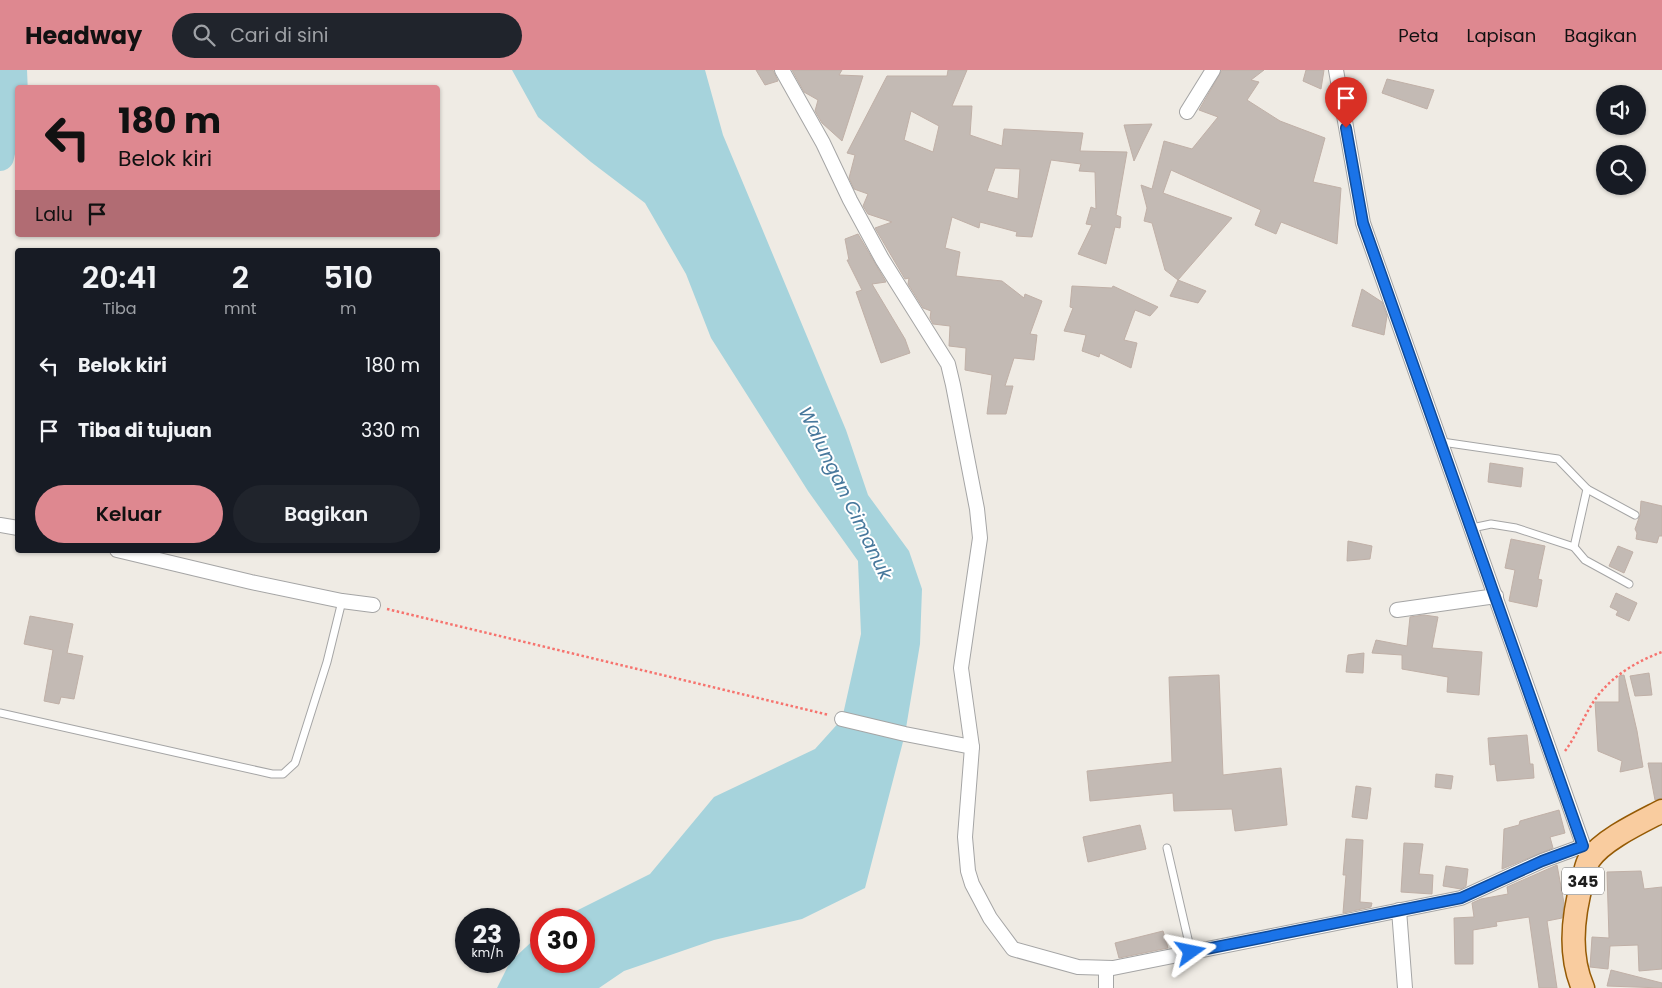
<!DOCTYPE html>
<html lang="id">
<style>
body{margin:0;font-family:Poppins,sans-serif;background:#20242c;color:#f1f3f6;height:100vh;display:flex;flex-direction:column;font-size:19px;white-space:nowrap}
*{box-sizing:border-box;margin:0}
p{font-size:16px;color:#9ea1a6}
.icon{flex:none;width:28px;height:28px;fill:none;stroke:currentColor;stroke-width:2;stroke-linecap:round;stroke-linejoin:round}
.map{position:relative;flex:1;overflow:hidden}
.drawer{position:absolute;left:15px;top:178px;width:425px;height:305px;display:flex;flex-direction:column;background:#171b24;border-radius:5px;box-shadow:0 1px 4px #0004}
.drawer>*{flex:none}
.hud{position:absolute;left:15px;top:15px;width:425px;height:152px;border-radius:5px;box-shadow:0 1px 4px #0004;background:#de8890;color:#111;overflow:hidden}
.fabs{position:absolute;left:1596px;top:15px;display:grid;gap:10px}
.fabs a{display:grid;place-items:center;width:50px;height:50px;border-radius:50%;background:#171b24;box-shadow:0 1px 4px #0004;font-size:25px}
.speed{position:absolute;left:455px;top:838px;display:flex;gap:10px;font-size:25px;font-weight:700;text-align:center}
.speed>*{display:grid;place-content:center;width:65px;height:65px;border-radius:50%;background:#171b24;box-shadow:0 1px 4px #0004;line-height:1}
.speed small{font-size:12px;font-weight:400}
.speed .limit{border:8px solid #d22;background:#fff;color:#111}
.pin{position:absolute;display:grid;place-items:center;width:42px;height:42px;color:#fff;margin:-51px -21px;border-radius:50% 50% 50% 0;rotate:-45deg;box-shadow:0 0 5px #0007}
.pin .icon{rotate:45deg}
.me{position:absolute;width:55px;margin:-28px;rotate:78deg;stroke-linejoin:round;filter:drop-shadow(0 0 4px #0008)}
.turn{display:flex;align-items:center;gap:18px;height:105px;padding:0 20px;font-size:22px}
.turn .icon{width:65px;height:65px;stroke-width:2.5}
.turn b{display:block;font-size:35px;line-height:42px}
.then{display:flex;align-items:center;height:48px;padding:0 20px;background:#0003;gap:10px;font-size:19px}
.eta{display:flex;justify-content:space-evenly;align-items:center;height:85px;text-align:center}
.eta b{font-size:30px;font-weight:600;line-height:35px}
.action{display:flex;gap:10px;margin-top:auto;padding:10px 20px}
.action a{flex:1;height:58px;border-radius:30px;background:#de8890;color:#111;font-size:20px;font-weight:600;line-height:58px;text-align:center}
.action a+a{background:#20242c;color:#f1f3f6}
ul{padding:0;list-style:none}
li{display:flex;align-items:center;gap:15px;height:65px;padding:0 20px}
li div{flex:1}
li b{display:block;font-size:19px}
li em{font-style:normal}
header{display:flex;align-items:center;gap:30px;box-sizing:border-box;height:70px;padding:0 25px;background:#de8890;color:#111}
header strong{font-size:24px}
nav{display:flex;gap:28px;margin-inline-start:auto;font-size:18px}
.search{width:350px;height:45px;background:#20242c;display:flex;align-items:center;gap:12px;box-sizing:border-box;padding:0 18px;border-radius:28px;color:#9ea1a6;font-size:19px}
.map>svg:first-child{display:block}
.water{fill:#a6d3dc}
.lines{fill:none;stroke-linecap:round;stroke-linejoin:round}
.river{stroke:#a6d3dc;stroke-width:28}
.building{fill:#c3bab4;stroke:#c0b0a7;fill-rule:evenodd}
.service-casing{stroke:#a5a5a5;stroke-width:9}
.minor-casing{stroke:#a5a5a5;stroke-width:16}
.primary-casing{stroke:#955a04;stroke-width:25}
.path{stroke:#f6736e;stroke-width:2.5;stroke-dasharray:2.5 2.5;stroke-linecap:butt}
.service{stroke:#fff;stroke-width:7}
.minor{stroke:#fff;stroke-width:14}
.primary{stroke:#f9cc9f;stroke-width:22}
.route-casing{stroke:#114b97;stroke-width:12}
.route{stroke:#1a73e8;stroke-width:9}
.labels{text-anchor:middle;stroke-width:4;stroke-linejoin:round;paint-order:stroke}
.shield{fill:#fff;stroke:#626262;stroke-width:1}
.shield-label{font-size:16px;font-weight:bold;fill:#1e1e1e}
.water-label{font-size:19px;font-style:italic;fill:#47789c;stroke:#fff}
</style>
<header>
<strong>Headway</strong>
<div class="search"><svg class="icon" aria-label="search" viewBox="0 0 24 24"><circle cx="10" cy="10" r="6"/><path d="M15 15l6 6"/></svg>Cari di sini</div>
<nav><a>Peta</a><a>Lapisan</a><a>Bagikan</a></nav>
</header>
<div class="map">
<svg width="1662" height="918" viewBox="0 0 1662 918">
<rect width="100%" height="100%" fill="#efebe4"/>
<path class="water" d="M512,0H705L723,65L846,360L868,425L909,481L922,519L920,574L905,664L865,818L802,849L714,870L624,901L599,918H497L510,892L541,863V891H584V849H560L650,804L714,727L815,679L842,649L861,564L858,491L808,421L711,268L686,204L645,133L591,92L538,47Z"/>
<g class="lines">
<path class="river" d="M0,87L14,24L13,0"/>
</g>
<g class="building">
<path d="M756,0H773L778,11L765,15Z"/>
<path d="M792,0H842L839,5L863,6L842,71L822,53L815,41L818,30L804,22Z"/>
<path d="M948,0H967L952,36H972L970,65L1002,76L1004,59L1083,63L1080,81L1127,82L1116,145L1121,147L1120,158L1115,157L1106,194L1078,184L1092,155L1086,154L1091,137L1096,139L1095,102L1079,101L1081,94L1051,90L1032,167L1016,166L1017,162L980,152L979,158L952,147L945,178L960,182L956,206L1002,211L1024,228L1025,224L1042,231L1030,264L1037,265L1034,290L1014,288L1005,316H1013L1006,344H987L992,305L965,300L966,278L949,276L950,256L933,254L930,248L931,241L923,238L908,214L909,208L905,209L875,158L892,152L868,144L863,136L868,124L854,119L849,108L855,85L847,83L887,6H947ZM911,41L939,56L933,82L904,70ZM995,98L1020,99L1018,129L987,121Z"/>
<path d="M1222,0H1264L1251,10L1259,12L1247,30L1280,51L1325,68L1313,112L1341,118L1337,174L1281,152L1276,164L1255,155L1261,140L1171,100L1163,123L1232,148L1178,210L1165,200L1152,153L1144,151L1147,138L1141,115L1152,119L1164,71L1192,79L1218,47L1199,40Z"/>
<path d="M1306,0H1324L1321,19L1303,11Z"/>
<path d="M1387,9L1434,20L1427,39L1382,23Z"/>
<path d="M1152,54L1143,72L1134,91L1124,55Z"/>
<path d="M858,164L886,212L872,214L905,269L910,283L881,293L856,222L862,220L847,190H849L845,169Z"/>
<path d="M1178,210L1206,221L1198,233L1170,226Z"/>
<path d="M1072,216L1112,218L1113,216L1158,237L1150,246L1135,240L1124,270L1137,273L1131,298L1100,283L1099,287L1082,281L1086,265L1064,261L1073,238L1070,237Z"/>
<path d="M1362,219L1382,232L1387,246L1384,265L1352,256Z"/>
<path d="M1490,393L1523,398L1521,417L1488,412Z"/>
<path d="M1641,431L1662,436V466H1659L1657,473L1636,469L1637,463L1635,459L1640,445Z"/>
<path d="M1511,469L1545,476L1538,509L1542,510L1537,537L1509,531L1515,500L1505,498Z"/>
<path d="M1348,471L1372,476L1370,489L1347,491Z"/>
<path d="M1618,476L1633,482L1624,503L1609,496Z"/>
<path d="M1616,523L1637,533L1629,551L1616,545L1618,541L1610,537Z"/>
<path d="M1424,545L1438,547L1432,578L1482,582L1479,625L1447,622L1448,607L1402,599V585L1372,583L1376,570L1407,576L1410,547Z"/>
<path d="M30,546L73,554L67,583L83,586L74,629L61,627L59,634L44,631L53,580L24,574Z"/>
<path d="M1364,583L1363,603L1346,602L1348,585Z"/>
<path d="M1649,603L1652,625L1635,626L1630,606Z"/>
<path d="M1219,605L1223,705L1281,698L1287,755L1235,761L1232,739L1174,741L1173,723L1090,731L1087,701L1172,692L1169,607Z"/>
<path d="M1624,605L1637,661L1643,697L1620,702L1622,691L1598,681L1595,632H1619V606Z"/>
<path d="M1527,665L1530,694H1533L1534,708L1497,711L1495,694L1490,695L1488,668Z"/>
<path d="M1648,693H1662V728L1655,730Z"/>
<path d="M1436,704L1453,706L1451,719L1435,717Z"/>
<path d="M1356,716L1371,718L1367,749L1352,747Z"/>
<path d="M1559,740L1565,763L1550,767L1553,778L1502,799L1504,759L1519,755L1520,751Z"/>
<path d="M1140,755L1146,779L1088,792L1083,767Z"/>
<path d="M1346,769L1363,770L1360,832L1372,833L1371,837L1343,843L1346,805H1343Z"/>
<path d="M1404,773L1423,774L1419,804L1433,805L1432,824L1401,822Z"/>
<path d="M1557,795L1564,833L1562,848L1547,851L1557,918H1539L1529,847L1496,852L1497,856L1473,860V894H1455L1454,848L1474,847L1472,833L1481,829L1508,824L1507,817Z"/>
<path d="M1446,796L1468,799L1466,816L1461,819L1443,816Z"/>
<path d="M1641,801L1644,819L1662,817V899L1639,901L1638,875L1610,876L1608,899L1590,897L1592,867L1609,868L1607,802Z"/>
<path d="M1163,861L1168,878L1119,888L1115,873Z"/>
<path d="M1611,900L1662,913V918L1607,916Z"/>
</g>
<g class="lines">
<defs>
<g id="service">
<path d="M1442,372L1558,389L1587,419L1635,445"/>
<path d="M1472,458L1491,454L1516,458L1574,477L1585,490L1629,514"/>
<path d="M1574,477L1587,419"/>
<path d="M0,643L272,704H283L295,693L327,592L342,531"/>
<path d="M1167,778L1191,882"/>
</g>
<g id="minor">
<path d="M782,0L823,73L850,130L882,189L948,294L953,315L977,439L980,468L961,598L972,677L965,767L968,801L972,814L990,848L1013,879L1078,897L1113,898L1461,828L1542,791L1583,776"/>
<path d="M1336,0L1363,153L1586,783"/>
<path d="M1187,42L1213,0"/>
<path d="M0,455L18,458"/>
<path d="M117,480L251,512L342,531L373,535"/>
<path d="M1397,540L1496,526"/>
<path d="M842,649L905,664L972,677"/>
<path d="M1399,840L1405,918"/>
<path d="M1106,918V898"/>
</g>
<path id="primary" d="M1583,918C1568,884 1573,844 1583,809C1585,803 1586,795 1589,790C1602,770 1641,752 1662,741"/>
</defs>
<use href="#service" class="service-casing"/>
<use href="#minor" class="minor-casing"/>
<use href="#primary" class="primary-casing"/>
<g class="path">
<path d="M387,539L829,645"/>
<path d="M1565,681C1577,665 1584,645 1596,628C1612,606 1637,591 1662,582"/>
</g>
<use href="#service" class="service"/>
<use href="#minor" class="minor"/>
<use href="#primary" class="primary"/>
</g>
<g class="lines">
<defs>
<path id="route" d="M1191,882L1461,828L1542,791L1583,776L1363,153L1346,58"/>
</defs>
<use href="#route" class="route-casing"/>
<use href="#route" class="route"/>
</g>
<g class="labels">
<rect class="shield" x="1562" y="797.5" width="42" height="27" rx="4"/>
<g class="shield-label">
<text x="1583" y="817">345</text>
</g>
<g class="water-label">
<text transform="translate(846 423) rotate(64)" y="7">Walungan Cimanuk</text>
</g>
</g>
</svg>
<div class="fabs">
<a><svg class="icon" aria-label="sound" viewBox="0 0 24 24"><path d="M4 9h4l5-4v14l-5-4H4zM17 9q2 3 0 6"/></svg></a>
<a><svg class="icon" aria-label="search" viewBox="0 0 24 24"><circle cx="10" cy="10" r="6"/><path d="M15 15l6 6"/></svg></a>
</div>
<div class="speed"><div>23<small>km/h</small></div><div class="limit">30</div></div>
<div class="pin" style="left:1346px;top:58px;background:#d93025"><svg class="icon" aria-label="arrive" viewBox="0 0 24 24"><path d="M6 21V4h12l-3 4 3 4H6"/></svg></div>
<svg class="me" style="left:1191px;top:882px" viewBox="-20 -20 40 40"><path d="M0-17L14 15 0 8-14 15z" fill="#1a73e8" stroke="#fff" stroke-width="4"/></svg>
<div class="hud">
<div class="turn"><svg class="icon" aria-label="left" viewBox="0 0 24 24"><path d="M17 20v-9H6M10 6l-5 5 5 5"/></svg><div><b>180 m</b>Belok kiri</div></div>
<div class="then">Lalu<svg class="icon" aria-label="arrive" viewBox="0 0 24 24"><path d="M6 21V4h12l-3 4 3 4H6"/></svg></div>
</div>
<section class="drawer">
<div class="eta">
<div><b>20:41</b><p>Tiba</p></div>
<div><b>2</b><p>mnt</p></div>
<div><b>510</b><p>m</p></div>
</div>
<ul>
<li><svg class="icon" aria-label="left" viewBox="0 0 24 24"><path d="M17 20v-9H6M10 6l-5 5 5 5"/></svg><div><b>Belok kiri</b></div><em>180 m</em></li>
<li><svg class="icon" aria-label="arrive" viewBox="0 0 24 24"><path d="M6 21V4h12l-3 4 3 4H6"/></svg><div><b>Tiba di tujuan</b></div><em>330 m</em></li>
</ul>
<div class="action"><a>Keluar</a><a>Bagikan</a></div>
</section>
</div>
